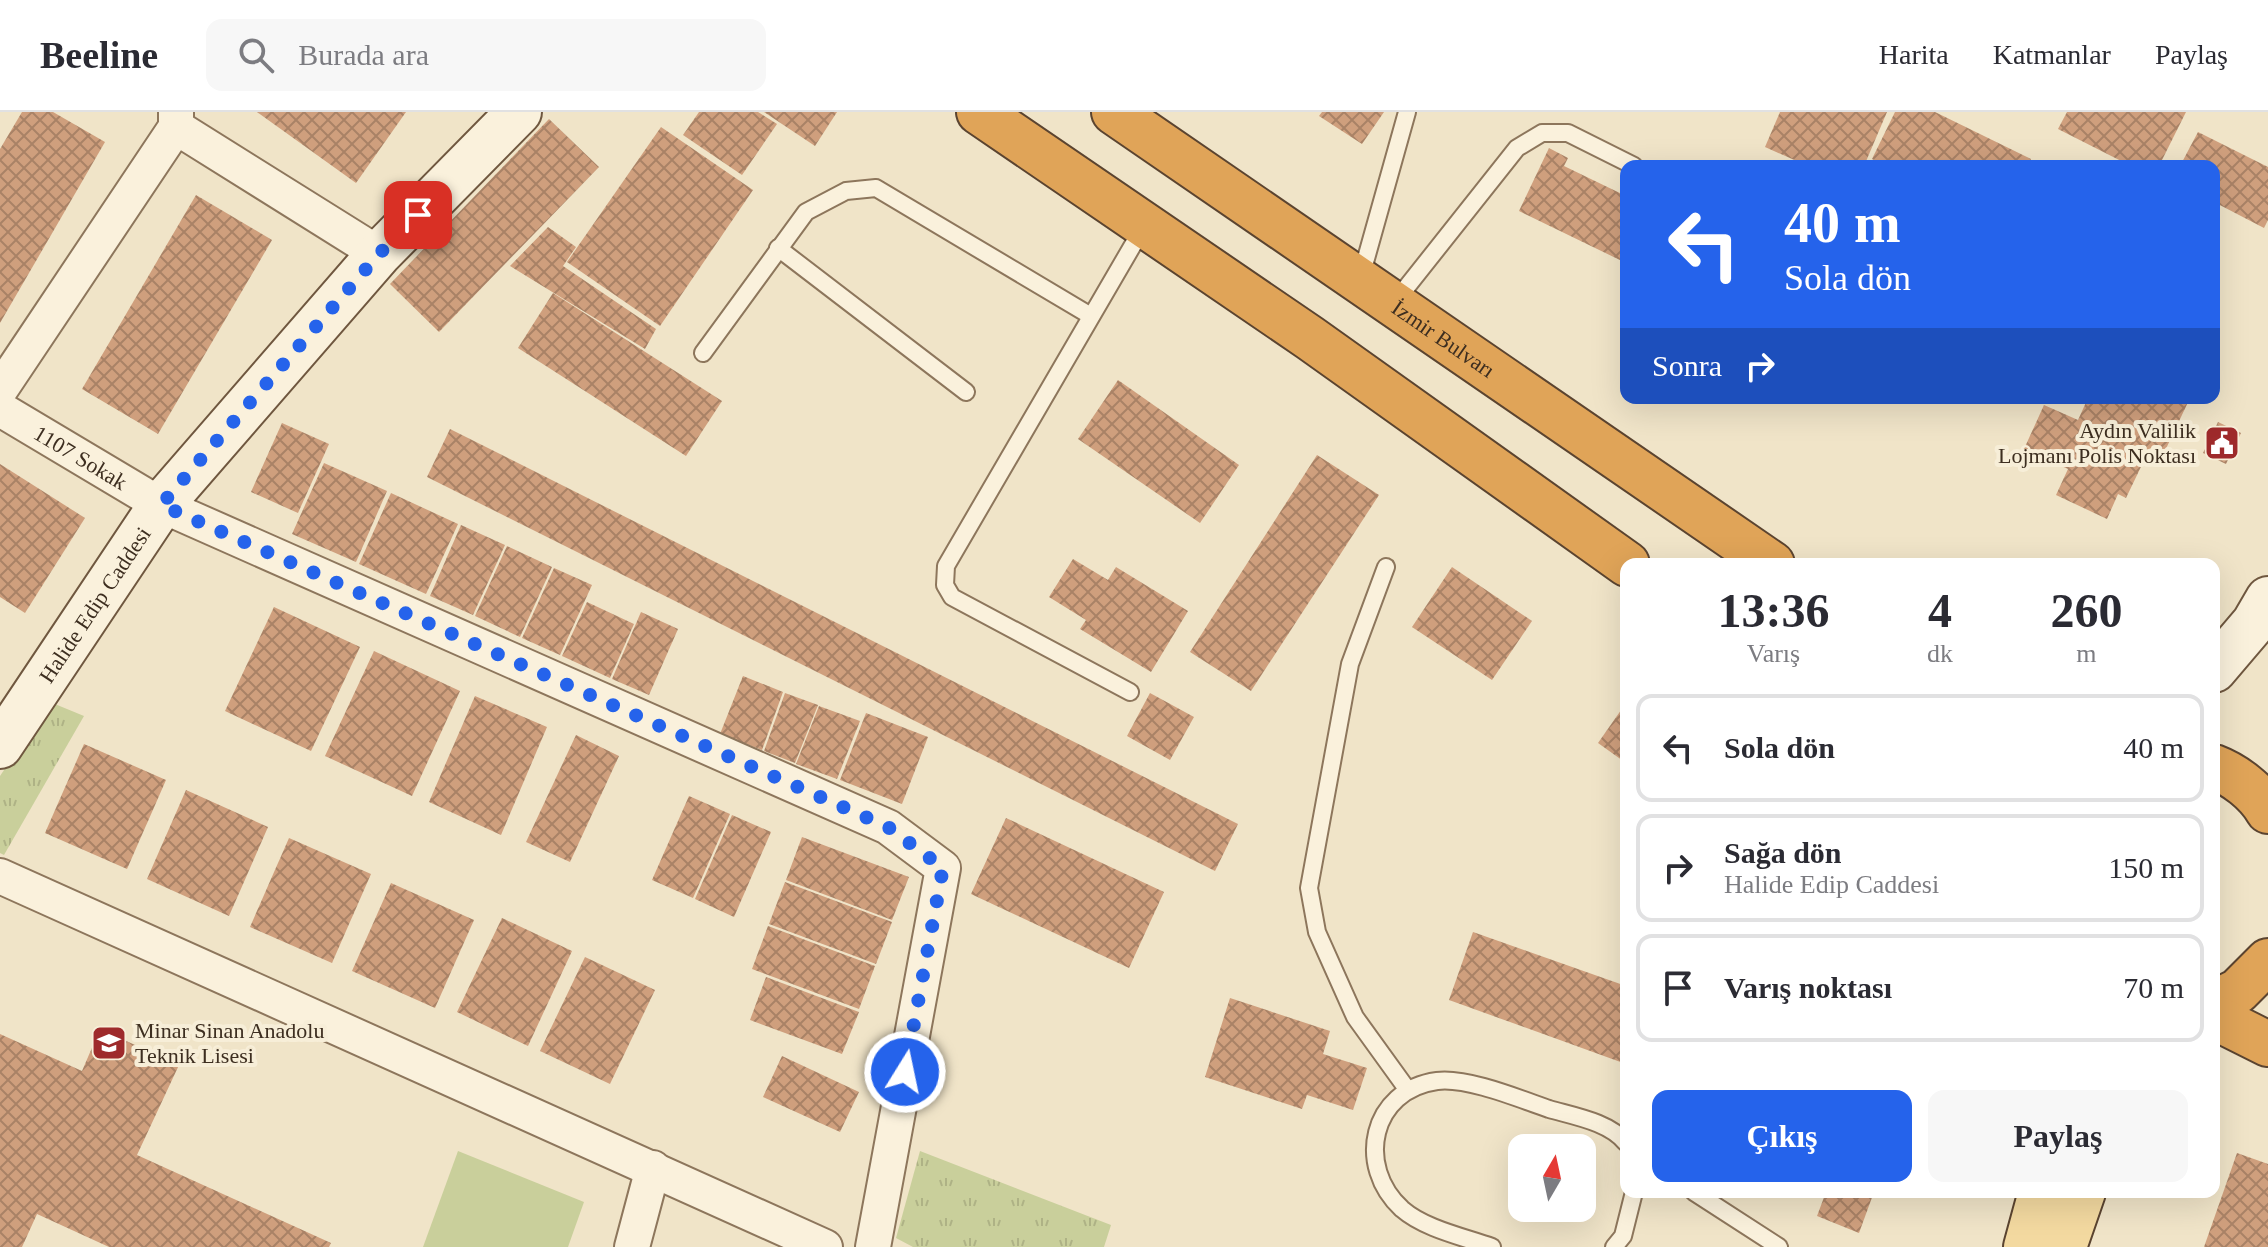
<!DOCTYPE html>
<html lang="tr">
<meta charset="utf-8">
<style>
body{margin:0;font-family:Georgia,serif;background:#f7f7f7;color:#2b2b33;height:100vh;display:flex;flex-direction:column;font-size:30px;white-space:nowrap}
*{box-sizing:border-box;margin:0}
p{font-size:26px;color:#7c7c81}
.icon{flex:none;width:44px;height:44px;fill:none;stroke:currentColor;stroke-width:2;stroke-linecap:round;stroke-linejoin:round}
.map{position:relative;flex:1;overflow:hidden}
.sheet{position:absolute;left:1620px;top:446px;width:600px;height:640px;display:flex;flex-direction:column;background:#fff;border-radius:16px;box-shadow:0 8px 32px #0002}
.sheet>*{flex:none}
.hud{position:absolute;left:1620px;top:48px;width:600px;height:244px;border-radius:16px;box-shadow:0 8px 32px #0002;background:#2563eb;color:#fff;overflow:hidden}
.needle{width:52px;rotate:9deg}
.fabs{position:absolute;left:1508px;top:1022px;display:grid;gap:16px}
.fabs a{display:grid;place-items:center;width:88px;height:88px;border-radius:16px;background:#fff;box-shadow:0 8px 32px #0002;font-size:40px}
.pin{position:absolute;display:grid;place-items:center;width:68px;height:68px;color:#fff;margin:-34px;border-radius:16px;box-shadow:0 4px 12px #0006}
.me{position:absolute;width:88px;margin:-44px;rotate:10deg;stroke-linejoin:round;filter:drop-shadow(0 0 6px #0008)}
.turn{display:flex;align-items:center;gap:28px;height:168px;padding:0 32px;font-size:36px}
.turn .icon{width:104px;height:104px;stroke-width:2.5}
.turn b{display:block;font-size:56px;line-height:68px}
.then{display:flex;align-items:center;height:76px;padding:0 32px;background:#0003;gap:16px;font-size:30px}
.eta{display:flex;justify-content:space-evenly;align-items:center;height:136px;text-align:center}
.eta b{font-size:48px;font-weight:600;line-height:56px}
.primary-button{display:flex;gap:16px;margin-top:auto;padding:16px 32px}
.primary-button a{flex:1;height:92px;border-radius:16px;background:#2563eb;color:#fff;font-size:32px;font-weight:600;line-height:92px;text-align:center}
.primary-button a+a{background:#f7f7f7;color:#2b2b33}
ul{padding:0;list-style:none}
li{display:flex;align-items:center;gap:24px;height:108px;margin:0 16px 12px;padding:0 16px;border:4px solid #e1e1e2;border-radius:16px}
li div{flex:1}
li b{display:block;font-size:30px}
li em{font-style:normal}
header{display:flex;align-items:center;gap:48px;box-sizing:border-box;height:112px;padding:0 40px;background:#fff;border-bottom:2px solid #e1e1e2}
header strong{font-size:38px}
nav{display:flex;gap:44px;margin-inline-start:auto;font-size:28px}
.search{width:560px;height:72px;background:#f7f7f7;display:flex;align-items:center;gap:20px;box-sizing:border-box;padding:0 28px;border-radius:16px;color:#7c7c81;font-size:30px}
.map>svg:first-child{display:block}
.grass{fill:url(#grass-tufts)}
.pitch{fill:#c9cf9b}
.building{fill:url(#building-cross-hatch)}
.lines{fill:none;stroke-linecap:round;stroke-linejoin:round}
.lane-casing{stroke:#8d765c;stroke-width:20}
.street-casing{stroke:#8d765c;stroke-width:38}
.secondary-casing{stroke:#6f573f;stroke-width:48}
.primary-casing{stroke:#5b4430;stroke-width:48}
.highway-casing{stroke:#5b4430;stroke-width:48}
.lane{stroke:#faf1dc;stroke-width:16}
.street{stroke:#faf1dc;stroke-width:34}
.secondary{stroke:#faf1dc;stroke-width:44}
.primary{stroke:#f3d9a0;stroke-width:44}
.highway{stroke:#e0a458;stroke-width:44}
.route{stroke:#2563eb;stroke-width:14;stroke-dasharray:0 25.2}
.labels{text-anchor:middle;stroke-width:8;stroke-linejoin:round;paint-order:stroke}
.street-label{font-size:22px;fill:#3d2e20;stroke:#f7eed8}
.poi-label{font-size:22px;fill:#3d2e20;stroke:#f7eed8;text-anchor:end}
</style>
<header>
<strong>Beeline</strong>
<div class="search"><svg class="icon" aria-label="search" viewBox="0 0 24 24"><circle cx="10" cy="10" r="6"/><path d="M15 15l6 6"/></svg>Burada ara</div>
<nav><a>Harita</a><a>Katmanlar</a><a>Paylaş</a></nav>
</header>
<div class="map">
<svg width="2268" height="1135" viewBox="0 0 2268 1135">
<defs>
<pattern id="grass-tufts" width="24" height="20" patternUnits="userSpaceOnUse" patternTransform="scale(2)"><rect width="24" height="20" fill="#c9cf9b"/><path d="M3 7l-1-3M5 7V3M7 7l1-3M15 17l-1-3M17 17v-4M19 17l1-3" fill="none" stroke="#aeb285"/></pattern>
<pattern id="building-cross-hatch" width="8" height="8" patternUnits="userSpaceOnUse" patternTransform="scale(2)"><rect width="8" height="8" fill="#cf9f7d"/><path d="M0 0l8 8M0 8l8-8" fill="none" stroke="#a98266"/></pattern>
</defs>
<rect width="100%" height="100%" fill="#f0e4c8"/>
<g class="grass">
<path d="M50,590L84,604L4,743L0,741V664Z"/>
<path d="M920,1039L1111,1113L1104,1135H913L896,1126Z"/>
</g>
<path class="pitch" d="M458,1039L584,1090L568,1135H423Z"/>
<g class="building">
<path d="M22,0H53L105,30L0,211V37Z"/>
<path d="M257,0H406L356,71Z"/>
<path d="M699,0H758L777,12L742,63L683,23Z"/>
<path d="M764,0H837L815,34Z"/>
<path d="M1322,0H1384L1362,32L1319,4Z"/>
<path d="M1780,0H1887L1864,54H1808L1765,35Z"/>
<path d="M1895,0H1935L2031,47L2028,54H1886L1872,47Z"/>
<path d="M2067,0H2186L2159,54H2131L2058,17Z"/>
<path d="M549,7L599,55L439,220L390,172Z"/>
<path d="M661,15L753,78L660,214L567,150Z"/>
<path d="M2198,20L2268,55V108L2264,116L2214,90V54H2180Z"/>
<path d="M1549,36L1568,46L1564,54L1626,84V151L1519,99Z"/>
<path d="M196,83L272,128L158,322L82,277Z"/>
<path d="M548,115L576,135L563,154L656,217L645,237L510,154Z"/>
<path d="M553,181L722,289L686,344L518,236Z"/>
<path d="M1118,268L1239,353L1200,411L1078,327Z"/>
<path d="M2088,286H2190L2163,343L2150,336L2126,386L2118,382L2107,407L2056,383L2068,357L2024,337L2044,293L2078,308Z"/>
<path d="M2218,310L2241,321L2226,352L2203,341Z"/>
<path d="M282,311L329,332L298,401L251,380Z"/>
<path d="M450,317L1238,712L1215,759L427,365Z"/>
<path d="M1317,343L1379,383L1251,579L1190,540Z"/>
<path d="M324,351L387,379L356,450L292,422Z"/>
<path d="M0,352L85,406L25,501L0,485Z"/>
<path d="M391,381L458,412L426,482L359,452Z"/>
<path d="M461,413L505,433L473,503L430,484Z"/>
<path d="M507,434L552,455L520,525L475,504Z"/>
<path d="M1073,447L1108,468L1116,455L1188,499L1151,560L1080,517L1086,508L1049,485Z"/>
<path d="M1452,455L1532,509L1492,568L1412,515Z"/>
<path d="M554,456L592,473L560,543L522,526Z"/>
<path d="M587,490L634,512L610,566L562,544Z"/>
<path d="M274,495L360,535L311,639L225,599Z"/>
<path d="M641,500L678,517L649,583L612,567Z"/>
<path d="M374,539L460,579L412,684L325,644Z"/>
<path d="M743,564L783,580L762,638L720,622Z"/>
<path d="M785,581L818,593L795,651L764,639Z"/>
<path d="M1150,581L1194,605L1170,648L1127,624Z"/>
<path d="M475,584L547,615L501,723L429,690Z"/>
<path d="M1626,591V651L1598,631Z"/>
<path d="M819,594L860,609L837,667L796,652Z"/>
<path d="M866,601L928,625L902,692L840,668Z"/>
<path d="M576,623L619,644L570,750L526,730Z"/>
<path d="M84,632L166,668L127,757L45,721Z"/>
<path d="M186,678L268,715L229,804L147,767Z"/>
<path d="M689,684L730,702L693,786L652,768Z"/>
<path d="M732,703L771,720L734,805L695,787Z"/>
<path d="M1006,706L1164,780L1129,856L971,782Z"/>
<path d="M802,725L909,765L892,808L786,768Z"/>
<path d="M289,726L371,762L332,851L250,815Z"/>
<path d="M785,770L892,810L876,852L769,812Z"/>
<path d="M391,771L474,808L435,896L352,859Z"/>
<path d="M502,806L572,839L528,934L457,900Z"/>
<path d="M768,814L875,854L859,897L752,857Z"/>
<path d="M1473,820L1626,874V952L1449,888Z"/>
<path d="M585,845L655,878L610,972L540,939Z"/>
<path d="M766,865L859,900L842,942L750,908Z"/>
<path d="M1230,886L1330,919L1323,942L1367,956L1353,998L1307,983L1302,997L1205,965Z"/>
<path d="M100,917L179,953L137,1043L331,1131L329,1135H109L37,1102L22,1135H0V922L82,959Z"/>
<path d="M782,944L859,980L840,1020L763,985Z"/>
<path d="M2237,1041L2268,1052V1135H2204Z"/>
<path d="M1826,1080H1874L1859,1121L1817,1104Z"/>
</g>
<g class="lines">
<defs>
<g id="lane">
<path d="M778,136L966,280"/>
<path d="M1360,168L1407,0"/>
<path d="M1394,191L1517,36L1542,21H1568L1634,54"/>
<path d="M703,241L806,100L846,79L876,76L1091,204"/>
<path d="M1386,455L1350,552L1309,776L1317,820L1355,905L1407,977"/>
<path d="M1130,580L952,485L945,473L946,454L1144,114"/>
<path d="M1694,1080L1779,1135"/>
<path d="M1492,1135C1464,1125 1425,1117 1402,1097C1355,1054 1371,978 1437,969C1467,965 1520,987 1549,997C1573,1004 1610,1010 1626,1031"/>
<path d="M1614,1135L1623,1124L1634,1080"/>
</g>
<g id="street">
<path d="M176,15L379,142"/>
<path d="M0,278L176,15V0"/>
<path id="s1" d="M0,297L161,393L888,715L943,756L873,1135"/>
<path d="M0,764L825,1135"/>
<path d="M632,1135L653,1056"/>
</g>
<g id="secondary">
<path d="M2214,558L2254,511L2268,487"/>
<path id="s2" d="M0,634L161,393L379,142L519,0"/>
</g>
<g id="primary">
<path d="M2026,1135L2041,1080"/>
<path d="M2064,1135L2083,1080"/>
</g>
<g id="highway">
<path d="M979,0L1310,226L1627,452"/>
<path id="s3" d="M1114,0L1772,452"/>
<path d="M2214,655C2235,663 2257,680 2268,699"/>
<path d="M2214,891L2238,879L2268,849"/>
<path d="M2214,905L2268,932"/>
</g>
</defs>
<use href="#lane" class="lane-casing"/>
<use href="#street" class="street-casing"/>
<use href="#secondary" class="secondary-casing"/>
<use href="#primary" class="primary-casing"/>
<use href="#highway" class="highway-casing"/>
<use href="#lane" class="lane"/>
<use href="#street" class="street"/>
<use href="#secondary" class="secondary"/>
<use href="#primary" class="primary"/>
<use href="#highway" class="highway"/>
</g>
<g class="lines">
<path class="route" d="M418,103L379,142L161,393L888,715L943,756L905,960"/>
</g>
<defs>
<symbol id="civic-square" viewBox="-11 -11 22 22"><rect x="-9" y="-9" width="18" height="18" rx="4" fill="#9e2a2b" stroke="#f7eed8"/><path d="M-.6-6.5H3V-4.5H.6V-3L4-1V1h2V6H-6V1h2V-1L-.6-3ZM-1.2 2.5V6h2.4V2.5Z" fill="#fff"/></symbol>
<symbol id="school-square" viewBox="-11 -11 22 22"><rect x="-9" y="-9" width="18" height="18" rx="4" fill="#9e2a2b" stroke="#f7eed8"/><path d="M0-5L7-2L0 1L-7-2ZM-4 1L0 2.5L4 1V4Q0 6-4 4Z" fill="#fff"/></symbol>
</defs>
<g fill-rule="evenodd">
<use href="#civic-square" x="2202" y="311" width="40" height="40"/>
<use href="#school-square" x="89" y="911" width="40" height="40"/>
</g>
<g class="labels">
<g class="street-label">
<text dy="8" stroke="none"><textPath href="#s3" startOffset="400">İzmir Bulvarı</textPath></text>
<text dy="8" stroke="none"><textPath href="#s1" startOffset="94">1107 Sokak</textPath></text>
<text dy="8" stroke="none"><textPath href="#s2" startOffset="170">Halide Edip Caddesi</textPath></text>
</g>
<g class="poi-label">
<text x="2196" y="326">Aydın Valilik<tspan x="2196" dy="25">Lojmanı Polis Noktası</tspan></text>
<text x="135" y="926" text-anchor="start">Minar Sinan Anadolu<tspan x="135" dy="25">Teknik Lisesi</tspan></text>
</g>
</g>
</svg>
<div class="fabs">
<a><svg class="needle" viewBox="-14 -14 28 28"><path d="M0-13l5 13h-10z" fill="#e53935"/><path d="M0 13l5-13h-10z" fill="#7c7c81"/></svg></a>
</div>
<div class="pin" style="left:418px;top:103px;background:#d93025"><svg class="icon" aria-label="arrive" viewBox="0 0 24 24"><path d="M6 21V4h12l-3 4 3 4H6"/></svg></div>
<svg class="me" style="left:905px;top:960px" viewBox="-20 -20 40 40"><circle r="17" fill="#2563eb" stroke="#fff" stroke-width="3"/><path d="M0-11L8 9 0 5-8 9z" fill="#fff"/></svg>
<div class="hud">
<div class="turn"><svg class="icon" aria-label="left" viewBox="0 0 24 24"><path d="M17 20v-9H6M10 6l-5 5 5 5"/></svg><div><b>40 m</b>Sola dön</div></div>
<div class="then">Sonra<svg class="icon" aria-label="right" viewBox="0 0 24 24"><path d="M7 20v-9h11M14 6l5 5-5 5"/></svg></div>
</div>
<section class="sheet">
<div class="eta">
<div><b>13:36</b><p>Varış</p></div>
<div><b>4</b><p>dk</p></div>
<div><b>260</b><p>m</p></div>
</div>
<ul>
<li><svg class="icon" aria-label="left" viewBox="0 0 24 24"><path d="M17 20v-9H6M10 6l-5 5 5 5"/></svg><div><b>Sola dön</b></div><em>40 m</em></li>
<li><svg class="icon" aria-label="right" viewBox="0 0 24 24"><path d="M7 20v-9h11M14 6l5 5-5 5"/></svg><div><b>Sağa dön</b><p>Halide Edip Caddesi</p></div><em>150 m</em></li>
<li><svg class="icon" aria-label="arrive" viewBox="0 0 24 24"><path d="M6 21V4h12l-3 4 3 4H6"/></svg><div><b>Varış noktası</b></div><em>70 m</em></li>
</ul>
<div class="primary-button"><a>Çıkış</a><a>Paylaş</a></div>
</section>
</div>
